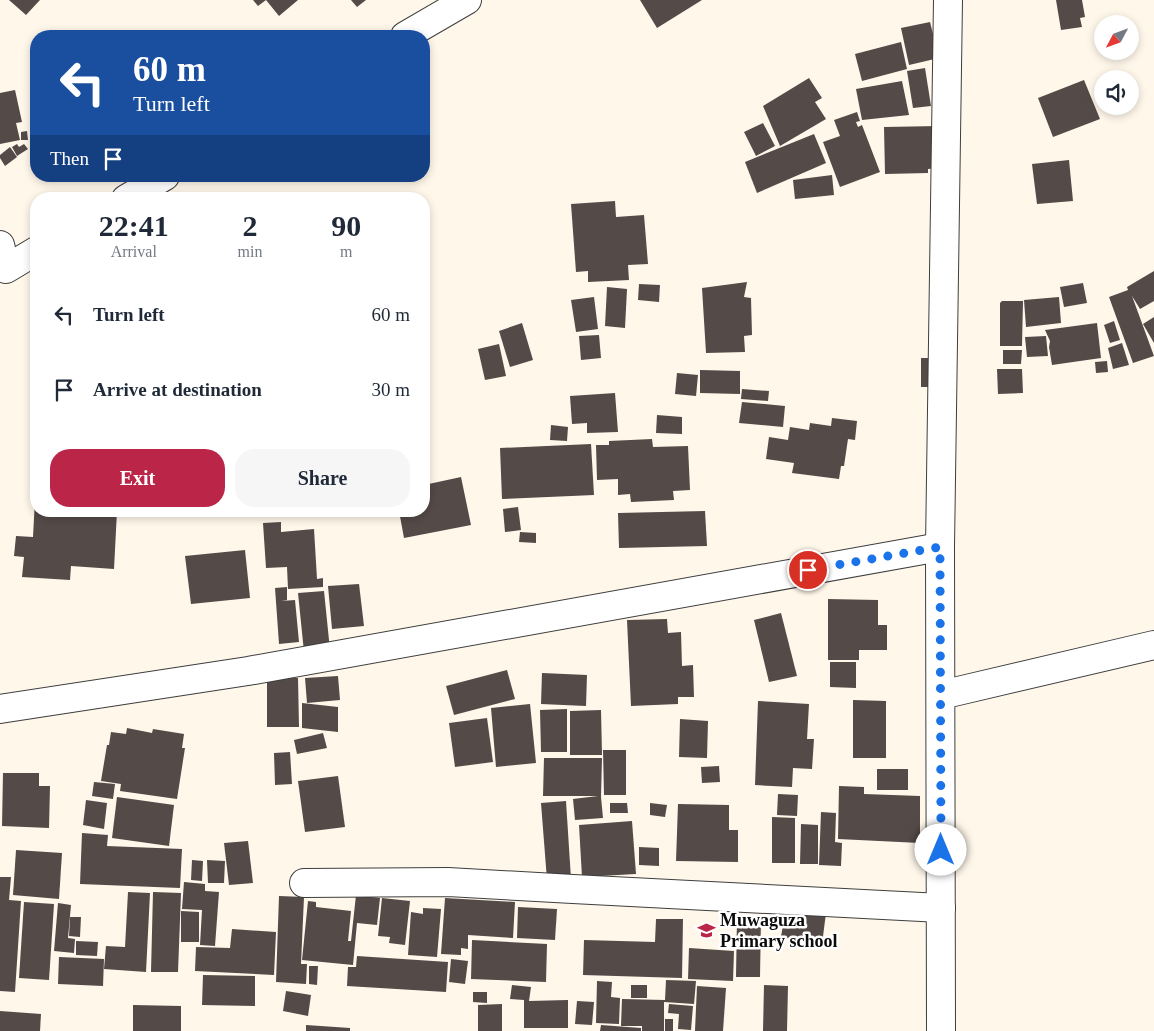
<!DOCTYPE html>
<style>
body{margin:0;font-family:Georgia,serif;background:#f6f6f7;color:#1f2937;height:100vh;display:flex;flex-direction:column;font-size:19px;white-space:nowrap}
*{box-sizing:border-box;margin:0}
p{font-size:16px;color:#747a83}
.icon{flex:none;width:28px;height:28px;fill:none;stroke:currentColor;stroke-width:2;stroke-linecap:round;stroke-linejoin:round}
.map{position:relative;flex:1;overflow:hidden}
.panel{position:absolute;left:30px;top:192px;width:400px;height:325px;display:flex;flex-direction:column;background:#fff;border-radius:20px;box-shadow:0 2px 8px #0003}
.panel>*{flex:none}
.guide{position:absolute;left:30px;top:30px;width:400px;height:152px;border-radius:20px;box-shadow:0 2px 8px #0003;background:#1a4fa0;color:#fff;overflow:hidden}
.needle{width:32px;rotate:229deg}
.buttons{position:absolute;left:1094px;top:15px;display:grid;gap:10px}
.buttons a{display:grid;place-items:center;width:45px;height:45px;border-radius:50%;background:#fff;box-shadow:0 2px 8px #0003;font-size:25px}
.pin{position:absolute;display:grid;place-items:center;width:42px;height:42px;color:#fff;margin:-21px;border:2px solid #fff;border-radius:50%;box-shadow:0 1px 5px #0007}
.me{position:absolute;width:55px;margin:-28px;rotate:0deg;stroke-linejoin:round;filter:drop-shadow(0 0 4px #0008)}
.turn{display:flex;align-items:center;gap:18px;height:105px;padding:0 20px;font-size:22px}
.turn .icon{width:65px;height:65px;stroke-width:2.5}
.turn b{display:block;font-size:35px;line-height:42px}
.then{display:flex;align-items:center;height:48px;padding:0 20px;background:#0003;gap:10px;font-size:19px}
.eta{display:flex;justify-content:space-evenly;align-items:center;height:85px;text-align:center}
.eta b{font-size:30px;font-weight:700;line-height:35px}
.button{display:flex;gap:10px;margin-top:auto;padding:10px 20px}
.button a{flex:1;height:58px;border-radius:20px;background:#ba2548;color:#fff;font-size:20px;font-weight:700;line-height:58px;text-align:center}
.button a+a{background:#f6f6f7;color:#1f2937}
ul{padding:0;list-style:none}
li{display:flex;align-items:center;gap:15px;height:75px;padding:0 20px}
li div{flex:1}
li b{display:block;font-size:19px}
li em{font-style:normal}
.map>svg:first-child{display:block}
.building{fill:#544a48}
.lines{fill:none;stroke-linecap:round;stroke-linejoin:round}
.minor-casing{stroke:#3e3e3e;stroke-width:30}
.minor{stroke:#fff;stroke-width:28}
.route{stroke:#1a73e8;stroke-width:9;stroke-dasharray:0 16.2}
.labels{text-anchor:middle;stroke-width:5;stroke-linejoin:round;paint-order:stroke}
.poi-label{font-size:18px;font-weight:bold;fill:#0b0b0b;stroke:#fff;text-anchor:start}
</style>
<div class="map">
<svg width="1154" height="1031" viewBox="0 0 1154 1031">
<rect width="100%" height="100%" fill="#fff7ea"/>
<g class="building">
<path d="M9,0H40L26,15Z"/>
<path d="M253,0H298L279,16L266,0L258,6Z"/>
<path d="M351,0H366L357,7Z"/>
<path d="M640,0H702L657,28Z"/>
<path d="M1056,0H1082L1085,17L1080,18L1082,27L1061,30Z"/>
<path d="M930,22L939,58L909,65L901,28Z"/>
<path d="M901,42L907,69L862,81L855,54Z"/>
<path d="M32,67L36,68V79L31,78Z"/>
<path d="M925,68L931,106L913,108L907,71Z"/>
<path d="M809,78L822,98L815,102L826,119L780,146L763,106Z"/>
<path d="M1084,80L1100,119L1053,137L1038,98Z"/>
<path d="M902,81L909,115L862,120L856,89Z"/>
<path d="M15,90L22,122L16,123L20,140L0,144V93Z"/>
<path d="M857,112L860,121L856,122L858,127L862,125L880,172L840,187L823,142L840,136L834,120Z"/>
<path d="M763,123L775,146L756,156L744,132Z"/>
<path d="M939,126V168L928,169V173L885,174L884,127Z"/>
<path d="M27,131L28,140H21V132Z"/>
<path d="M814,134L826,163L757,193L745,162Z"/>
<path d="M17,144L19,147L24,144L28,149L17,156L12,147Z"/>
<path d="M10,147L17,157L5,166L0,158V155Z"/>
<path d="M1069,160L1073,201L1037,204L1032,164Z"/>
<path d="M832,175L834,195L795,199L793,180Z"/>
<path d="M615,201L616,217L644,215L648,264L628,265L629,280L588,282V271L576,272L571,204Z"/>
<path d="M1154,271V301L1140,309L1132,296L1154,356L1133,363L1109,297L1128,290L1127,287Z"/>
<path d="M747,282L744,297L751,298L752,335L744,336L745,352L706,353L702,288Z"/>
<path d="M1083,283L1087,303L1064,307L1060,287Z"/>
<path d="M639,284L660,285L659,302L638,300Z"/>
<path d="M607,287L627,289L625,328L605,326Z"/>
<path d="M594,297L598,329L576,332L571,300Z"/>
<path d="M1059,297L1061,323L1026,327L1024,300Z"/>
<path d="M1002,301H1023L1022,346H1000V303Z"/>
<path d="M1154,317V343L1143,324Z"/>
<path d="M1114,321L1120,340L1110,343L1104,325Z"/>
<path d="M522,323L533,360L510,367L499,331Z"/>
<path d="M1097,323L1101,358L1052,365L1049,347L1050,341L1045,330Z"/>
<path d="M599,335L601,358L581,360L579,336Z"/>
<path d="M1046,336L1048,356L1027,357L1025,337Z"/>
<path d="M1122,343L1129,365L1113,369L1108,348Z"/>
<path d="M499,344L506,376L485,380L478,349Z"/>
<path d="M1003,350H1022L1021,364H1003Z"/>
<rect x="921" y="358" width="16" height="29"/>
<path d="M1107,361L1108,372L1096,373L1095,362Z"/>
<path d="M997,369H1022L1023,393L998,394Z"/>
<path d="M700,370L740,371V394L700,393Z"/>
<path d="M677,373L698,375L696,396L675,394Z"/>
<path d="M742,389L769,391L768,401L741,399Z"/>
<path d="M615,393L618,432L587,433V423L572,424L570,396Z"/>
<path d="M742,402L785,406L783,427L739,423Z"/>
<path d="M657,415L682,417V434L656,433Z"/>
<path d="M832,418L857,421L855,440L848,439L844,466H841L839,479L792,473L794,463L766,459L769,437L788,440L790,427L809,430L810,423L831,426Z"/>
<path d="M551,425L568,427L567,441L550,440Z"/>
<path d="M652,439L653,447L688,446L690,490L673,491L674,500L631,502L630,494L618,495V479L597,480L596,445H609V441Z"/>
<path d="M591,444L594,495L502,499L500,448Z"/>
<path d="M461,477L471,525L404,538L399,511H424V485Z"/>
<path d="M35,499H36V511H117L114,569L71,566L70,580L22,577L24,557L14,556L16,536L33,537Z"/>
<path d="M518,507L521,530L505,532L503,509Z"/>
<path d="M705,511L707,546L619,548L618,513Z"/>
<path d="M281,522V532L314,529L317,579L323,578V587L288,589L287,567L266,568L263,523Z"/>
<path d="M520,532L536,533V543L519,542Z"/>
<path d="M245,550L250,598L191,604L185,556Z"/>
<path d="M359,584L364,626L332,629L328,586Z"/>
<path d="M287,587V600L281,601L295,600L299,642L279,644L275,588Z"/>
<path d="M324,591L330,650L304,652L298,593Z"/>
<path d="M828,599L878,600V625H887V650H859V660H828Z"/>
<path d="M781,613L797,676L769,682L754,620Z"/>
<path d="M667,619L668,633L681,632L682,666L693,665L694,697H678V704L631,706L627,620Z"/>
<path d="M830,662H856V688L830,687Z"/>
<path d="M507,670L515,699L454,715L446,686Z"/>
<path d="M542,673L587,675L586,706L541,704Z"/>
<path d="M338,676L340,700L307,703L305,678Z"/>
<path d="M267,678H298L299,727H267Z"/>
<path d="M853,700L886,701V758H853Z"/>
<path d="M758,701L809,704L807,739H814L812,769L793,768L792,787L755,785Z"/>
<path d="M302,703L338,707V732L302,728Z"/>
<path d="M530,704L536,763L496,767L491,708Z"/>
<path d="M567,709V752H541L540,710Z"/>
<path d="M601,710L602,755H570V711Z"/>
<path d="M487,718L493,762L455,767L449,723Z"/>
<path d="M680,719L708,721L707,758L679,757Z"/>
<path d="M127,728L152,733L153,729L184,734L182,748H185L177,799L120,791L121,784L101,781L107,745H109L111,732L126,734Z"/>
<path d="M323,733L327,748L297,754L294,740Z"/>
<path d="M603,750H626V795H604Z"/>
<path d="M290,752L292,784L275,785L274,753Z"/>
<path d="M544,758H602L601,797L603,818L575,820L573,799L598,796H543Z"/>
<path d="M719,766L720,782L702,783L701,767Z"/>
<rect x="877" y="769" width="31" height="21"/>
<path d="M3,773H39V786H50L49,828L2,826Z"/>
<path d="M338,776L345,827L305,832L298,781Z"/>
<path d="M94,782L115,784L113,799L92,796Z"/>
<path d="M839,786L864,787V794L920,796V843L838,839Z"/>
<path d="M778,794L798,795L797,816L777,815Z"/>
<path d="M117,797L174,805L169,846L112,838Z"/>
<path d="M86,800L107,803L104,829L83,825Z"/>
<path d="M566,801L571,879L547,880L541,803Z"/>
<path d="M610,803H627L628,813H610Z"/>
<path d="M650,803L667,805L665,817L650,815Z"/>
<path d="M678,804L729,805V830H738V862L676,861Z"/>
<path d="M821,812L836,813L835,842L842,843L841,866L819,865Z"/>
<path d="M772,817L795,818V863H772Z"/>
<path d="M632,821L636,874L582,877L579,825Z"/>
<path d="M801,824L818,825V864H800Z"/>
<path d="M82,833L108,835L107,846L182,849L180,888L80,884Z"/>
<path d="M248,841L253,883L229,885L224,843Z"/>
<path d="M639,847L659,848V866L639,865Z"/>
<path d="M16,850L62,853L59,899L13,895Z"/>
<path d="M192,860L203,861L202,881L191,880Z"/>
<path d="M207,860L225,861L224,883H208Z"/>
<path d="M0,877H11L9,900L21,901L15,992L0,991Z"/>
<path d="M184,882L205,884V891L219,892L215,946L200,945L202,910L182,909Z"/>
<path d="M128,892L150,893L146,972L104,969L106,946L125,947Z"/>
<path d="M153,892L181,893L178,972H151Z"/>
<path d="M356,895L380,898L377,925L357,923L353,965L302,960L308,901L316,902V907L351,911L348,941H351Z"/>
<path d="M279,896L304,897L301,964H307L306,984L276,982Z"/>
<path d="M382,898L410,901L405,945L389,943L390,937L378,936Z"/>
<path d="M445,898L515,902L513,938L468,935V949L461,948V955L441,954Z"/>
<path d="M24,902L54,904L49,980L19,978Z"/>
<path d="M58,903L71,905L68,938L75,939L74,953L54,951Z"/>
<path d="M786,906L826,913L822,944L781,937Z"/>
<path d="M518,907L557,909L555,940L517,938Z"/>
<path d="M423,908L441,909L437,957L408,955L411,912L423,914Z"/>
<path d="M181,911L199,912V942H181Z"/>
<path d="M70,917H81L80,937L69,936Z"/>
<path d="M737,917H761L760,977H736Z"/>
<path d="M656,919H683L682,978L583,975L584,940L655,942Z"/>
<path d="M232,929L276,932L274,975L195,971L196,947L230,948Z"/>
<path d="M472,940L547,944L546,982L471,979Z"/>
<path d="M76,941L98,942L97,956L76,955Z"/>
<path d="M689,948L734,951L733,981L688,979Z"/>
<path d="M357,956L448,962L446,992L347,986L348,967H356Z"/>
<path d="M59,957L104,959L103,986L58,984Z"/>
<path d="M451,959L468,961L465,984L449,982Z"/>
<path d="M309,966H318L317,985L309,984Z"/>
<path d="M203,975L255,976V1006L202,1005Z"/>
<path d="M666,980L696,981L694,1004L664,1002V1031H642V1026H621L622,999L665,1000Z"/>
<path d="M597,981L612,982L611,997L620,998L619,1024L596,1023Z"/>
<path d="M512,985L531,987L529,1001L568,1000V1028H524V1000L510,999Z"/>
<rect x="631" y="985" width="16" height="13"/>
<path d="M764,985L788,986L787,1031H763Z"/>
<path d="M697,986L726,988L723,1031H695Z"/>
<path d="M286,991L311,995L308,1016L283,1011Z"/>
<path d="M473,992H487V1003L473,1002Z"/>
<path d="M577,1001L594,1002L592,1025L575,1024Z"/>
<path d="M502,1004V1031H478V1005Z"/>
<path d="M669,1004L693,1006L691,1030L678,1029L679,1014L668,1013Z"/>
<path d="M133,1005L181,1006V1031H133Z"/>
<path d="M0,1011L41,1014L40,1031H0Z"/>
<rect x="665" y="1019" width="8" height="12"/>
<path d="M306,1025L350,1028V1031H306Z"/>
<path d="M601,1025L641,1028V1031H600Z"/>
</g>
<g class="lines">
<defs>
<g id="minor">
<path d="M405,36L467,0"/>
<path d="M126,199L165,176"/>
<path d="M0,245L6,269L36,251"/>
<path d="M941,695L1154,645"/>
<path d="M0,709L248,671L940,547"/>
<path d="M304,883L448,882L573,889L941,908"/>
<path d="M941,1031L940,547L948,0"/>
</g>
</defs>
<use href="#minor" class="minor-casing"/>
<use href="#minor" class="minor"/>
</g>
<g class="lines">
<path class="route" d="M808,570L940,547L941,850"/>
</g>
<defs>
<symbol id="school-bare" viewBox="-9 -9 18 18"><path d="M0-5L7-2L0 1L-7-2ZM-4 1L0 2.5L4 1V4Q0 6-4 4Z" fill="#ba2548" stroke="#fff" stroke-width="2.5" paint-order="stroke"/></symbol>
</defs>
<g fill-rule="evenodd">
<use href="#school-bare" x="694" y="918" width="25" height="25"/>
</g>
<g class="labels">
<g class="poi-label">
<text x="720" y="926">Muwaguza<tspan x="720" dy="21">Primary school</tspan></text>
</g>
</g>
</svg>
<div class="buttons">
<a><svg class="needle" viewBox="-14 -14 28 28"><path d="M0-13l5 13h-10z" fill="#e53935"/><path d="M0 13l5-13h-10z" fill="#747a83"/></svg></a>
<a><svg class="icon" aria-label="sound" viewBox="0 0 24 24"><path d="M4 9h4l5-4v14l-5-4H4zM17 9q2 3 0 6"/></svg></a>
</div>
<div class="pin" style="left:808px;top:570px;background:#d93025"><svg class="icon" aria-label="arrive" viewBox="0 0 24 24"><path d="M6 21V4h12l-3 4 3 4H6"/></svg></div>
<svg class="me" style="left:941px;top:850px" viewBox="-20 -20 40 40"><circle r="19" fill="#fff"/><path d="M0-13L10 11 0 6-10 11z" fill="#1a73e8"/></svg>
<div class="guide">
<div class="turn"><svg class="icon" aria-label="left" viewBox="0 0 24 24"><path d="M17 20v-9H6M10 6l-5 5 5 5"/></svg><div><b>60 m</b>Turn left</div></div>
<div class="then">Then<svg class="icon" aria-label="arrive" viewBox="0 0 24 24"><path d="M6 21V4h12l-3 4 3 4H6"/></svg></div>
</div>
<section class="panel">
<div class="eta">
<div><b>22:41</b><p>Arrival</p></div>
<div><b>2</b><p>min</p></div>
<div><b>90</b><p>m</p></div>
</div>
<ul>
<li><svg class="icon" aria-label="left" viewBox="0 0 24 24"><path d="M17 20v-9H6M10 6l-5 5 5 5"/></svg><div><b>Turn left</b></div><em>60 m</em></li>
<li><svg class="icon" aria-label="arrive" viewBox="0 0 24 24"><path d="M6 21V4h12l-3 4 3 4H6"/></svg><div><b>Arrive at destination</b></div><em>30 m</em></li>
</ul>
<div class="button"><a>Exit</a><a>Share</a></div>
</section>
</div>
